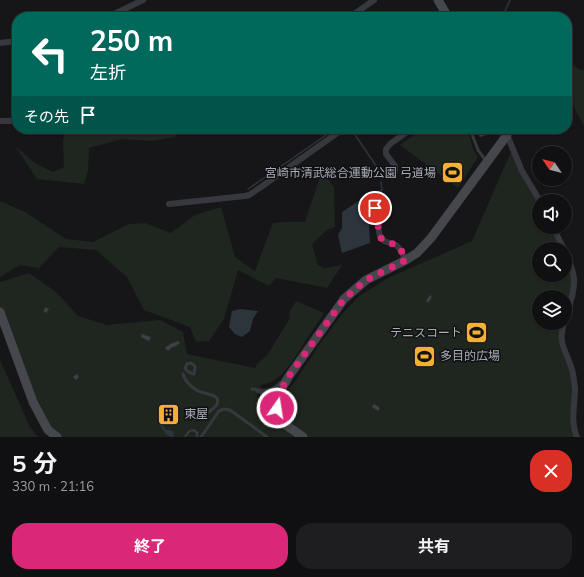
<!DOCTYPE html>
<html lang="ja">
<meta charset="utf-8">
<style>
body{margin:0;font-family:Mulish,"Noto Sans JP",sans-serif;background:#1e1e20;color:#f1f3f6;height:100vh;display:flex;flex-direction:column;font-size:15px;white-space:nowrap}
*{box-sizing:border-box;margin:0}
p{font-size:13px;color:#9c9d9f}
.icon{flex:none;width:22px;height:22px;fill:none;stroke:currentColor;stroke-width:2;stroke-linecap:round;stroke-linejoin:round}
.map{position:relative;height:437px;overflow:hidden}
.details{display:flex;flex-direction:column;background:#101012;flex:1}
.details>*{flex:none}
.guide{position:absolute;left:12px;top:12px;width:560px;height:122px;border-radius:16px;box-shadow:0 1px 3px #0004,0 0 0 1px #303032;background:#00695c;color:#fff;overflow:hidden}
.needle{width:26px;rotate:305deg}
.controls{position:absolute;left:532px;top:146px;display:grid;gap:8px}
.controls a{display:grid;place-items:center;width:40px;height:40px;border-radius:50%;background:#101012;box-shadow:0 1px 3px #0004,0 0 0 1px #303032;font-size:20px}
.pin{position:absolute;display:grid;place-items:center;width:34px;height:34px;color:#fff;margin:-17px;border:2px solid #fff;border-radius:50%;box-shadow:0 1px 4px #0007}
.me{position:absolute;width:44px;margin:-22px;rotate:13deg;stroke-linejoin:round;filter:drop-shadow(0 0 3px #0008)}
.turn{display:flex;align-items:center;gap:14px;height:84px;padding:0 12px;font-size:18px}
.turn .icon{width:52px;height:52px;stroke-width:2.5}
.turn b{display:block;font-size:28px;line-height:34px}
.then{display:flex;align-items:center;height:38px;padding:0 12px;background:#0003;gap:8px;font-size:15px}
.round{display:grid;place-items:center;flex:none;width:42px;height:42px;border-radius:16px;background:#1e1e20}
.headline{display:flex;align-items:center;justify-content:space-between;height:68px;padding:0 12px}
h1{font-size:24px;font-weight:700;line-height:30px}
.button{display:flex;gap:8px;margin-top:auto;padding:8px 12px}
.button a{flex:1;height:46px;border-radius:16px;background:#db2777;color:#fff;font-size:16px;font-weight:700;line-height:46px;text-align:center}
.button a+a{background:#1e1e20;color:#f1f3f6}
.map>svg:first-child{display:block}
.green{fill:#1e261f}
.water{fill:#2c353c}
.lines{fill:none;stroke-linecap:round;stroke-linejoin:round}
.stream{stroke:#2c353c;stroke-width:1.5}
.building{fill:#404145;stroke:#303034}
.lane{stroke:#37383d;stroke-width:3}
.street{stroke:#37383d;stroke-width:6}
.secondary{stroke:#45474d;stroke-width:9}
.route{stroke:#db2777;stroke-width:7;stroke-dasharray:0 12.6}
.labels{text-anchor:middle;stroke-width:3;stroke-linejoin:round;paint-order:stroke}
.poi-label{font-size:12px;fill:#a8adb8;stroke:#111113;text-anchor:end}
</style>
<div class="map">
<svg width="584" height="437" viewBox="0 0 584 437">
<rect width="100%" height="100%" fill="#161618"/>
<g class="green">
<path d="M567,61L579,69L584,70V126L567,95Z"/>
<path d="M67,129L124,130L134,129H183L175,137L153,141L122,139L89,148L88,171L84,184L37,179L15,146L35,163L53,172L64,167L63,140Z"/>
<path d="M423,129H466C470,135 471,141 473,148C474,151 476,154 478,157L458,188L400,145Z"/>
<path d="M513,147L539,201V227H553L564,249H539V275H565V252L574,279L565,322V297H539V323H565L561,337L573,377L576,435L578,437H57L48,430L0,312V282L29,273L56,292L78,316L107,325L160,320L183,332L187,354L255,368L257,364L268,354L290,318L289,313L296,301L324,313L292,362L281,375L271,382L261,385L257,396L273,401L292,386L319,345L343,313L359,296L390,277L472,241Z"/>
<path d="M322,171L334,187L335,227L327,230L312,244L318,265L324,268L342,265L327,288L276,278L269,286L238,270L224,319L209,341L196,342L190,327L144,310L127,277L96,250L59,247L39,268L20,265L0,277V201L25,212L66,239L93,242L129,224L145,223L171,233L195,215L221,207L235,257L255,271L273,223L284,222H305Z"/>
<path d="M0,360L30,427L38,437H0Z"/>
</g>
<g class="water">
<path d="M374,191H376L378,194L375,203L370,208L369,224L370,243L342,253L338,235L342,228V212Z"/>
<path d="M240,309L258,311L253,319L250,331L242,337L235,334L229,327L232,311Z"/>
<path d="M160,420H161V423L166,430C170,430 172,430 174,433L173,437C165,437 164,430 159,424Z"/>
</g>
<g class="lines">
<g class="stream">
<path d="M499,17L505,11L510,0"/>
<path d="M351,129L379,170L380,176"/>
<path d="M248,189L335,129"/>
<path d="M377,193L382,190L381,182"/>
</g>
</g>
<g class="building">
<path d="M476,129H488L490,133L480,137Z"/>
<path d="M430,295L432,297L428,303L426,301Z"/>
<path d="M46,307L49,309L46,313L43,311Z"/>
<path d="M142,334L151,337L149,341L141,337Z"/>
<path d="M178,341L180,343L176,346L171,348L168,351L165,348L170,344Z"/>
<path d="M77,374L79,377L76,380L73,377Z"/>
<path d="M374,404L380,408L378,411L372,407Z"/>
<path d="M169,409L173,412L167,421L163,418Z"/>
<path d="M194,429L198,432V437H196V433L193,431L190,432L186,437H184L188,431Z"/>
</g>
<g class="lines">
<g class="lane">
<path d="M470,129L478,150L486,161"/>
<path d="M191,363L194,365L195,368L194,374C190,373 187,372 185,368L187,364Z"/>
<path d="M183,374C185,381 191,387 198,391C204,394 224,394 216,406C214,408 211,410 209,412C206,414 204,416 202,418"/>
<path d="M252,389C264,391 271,392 281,382"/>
<path d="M257,391L274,398"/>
<path d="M263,392L275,395"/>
<path d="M201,437L219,411L224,409L230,410L267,437"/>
</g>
<g class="street">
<path d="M108,17L143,0"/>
<path d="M350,17L374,0"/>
<path d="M0,43L17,41"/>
<path d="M0,121H17"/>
<path d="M507,135L522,171L540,201"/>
<path d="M395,171V166L386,154V149L390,144L411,129"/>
<path d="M169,204L245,196L249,195L261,187L343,129"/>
<path d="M375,208L380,237L384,241L396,245L399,248L406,260"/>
<path d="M553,227L564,249"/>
<path d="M565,252C569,260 573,269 574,279C575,292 569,306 565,319"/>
<path d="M564,323C557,344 567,351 572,370C574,376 574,382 575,388C575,404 570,422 577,437"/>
</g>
<g class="secondary">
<path d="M438,0L448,17"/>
<path d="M0,312L33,402L48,430L57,437"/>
<path d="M303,437L283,423L279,415L275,400L289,376L344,299L366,280L406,260L417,253L431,238L507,135L504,129"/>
</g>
</g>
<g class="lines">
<path class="route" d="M277,408L275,400L289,376L344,299L366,280L406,260L400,248L396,245L384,241L380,237L375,208"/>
</g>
<defs>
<symbol id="stadium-square" viewBox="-11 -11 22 22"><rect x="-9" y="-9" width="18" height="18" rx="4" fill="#f2b134" stroke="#111113"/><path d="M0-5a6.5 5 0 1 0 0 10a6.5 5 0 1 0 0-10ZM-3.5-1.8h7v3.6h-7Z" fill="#111"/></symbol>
<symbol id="building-square" viewBox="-11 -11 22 22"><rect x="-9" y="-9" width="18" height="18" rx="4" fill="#f2b134" stroke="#111113"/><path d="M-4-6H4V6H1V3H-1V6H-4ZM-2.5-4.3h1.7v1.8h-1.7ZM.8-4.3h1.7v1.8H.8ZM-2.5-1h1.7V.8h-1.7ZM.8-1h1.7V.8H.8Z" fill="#111"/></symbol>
</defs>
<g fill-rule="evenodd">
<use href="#stadium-square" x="440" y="160" width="25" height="25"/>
<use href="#stadium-square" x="464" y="320" width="25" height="25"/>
<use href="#stadium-square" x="412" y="344" width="25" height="25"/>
<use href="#building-square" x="156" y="402" width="25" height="25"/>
</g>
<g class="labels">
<g class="poi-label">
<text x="436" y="177">宮崎市清武総合運動公園 弓道場</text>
<text x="462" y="337">テニスコート</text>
<text x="440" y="360" text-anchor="start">多目的広場</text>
<text x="184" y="418" text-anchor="start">東屋</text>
</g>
</g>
</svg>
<div class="controls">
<a><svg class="needle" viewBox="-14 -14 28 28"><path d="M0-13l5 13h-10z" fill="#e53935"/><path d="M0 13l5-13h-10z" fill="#9c9d9f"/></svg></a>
<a><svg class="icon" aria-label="sound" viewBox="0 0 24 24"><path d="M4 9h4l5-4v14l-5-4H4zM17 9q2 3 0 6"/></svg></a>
<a><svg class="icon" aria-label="search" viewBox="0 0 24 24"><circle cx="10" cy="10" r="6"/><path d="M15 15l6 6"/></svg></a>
<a><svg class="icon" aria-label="layers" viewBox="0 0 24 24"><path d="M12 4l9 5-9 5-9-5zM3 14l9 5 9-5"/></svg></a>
</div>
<div class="pin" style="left:375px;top:208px;background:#d93025"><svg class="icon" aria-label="arrive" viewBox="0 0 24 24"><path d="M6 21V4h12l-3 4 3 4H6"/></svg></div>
<svg class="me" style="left:277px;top:408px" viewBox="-20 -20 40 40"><circle r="17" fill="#db2777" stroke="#fff" stroke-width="3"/><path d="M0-11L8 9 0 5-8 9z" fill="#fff"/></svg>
<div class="guide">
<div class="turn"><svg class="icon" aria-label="left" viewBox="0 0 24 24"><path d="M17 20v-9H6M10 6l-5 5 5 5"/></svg><div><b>250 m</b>左折</div></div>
<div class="then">その先<svg class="icon" aria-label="arrive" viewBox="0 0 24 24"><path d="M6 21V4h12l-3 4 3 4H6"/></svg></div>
</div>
</div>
<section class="details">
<div class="headline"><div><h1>5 分</h1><p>330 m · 21:16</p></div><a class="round" style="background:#d93025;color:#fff"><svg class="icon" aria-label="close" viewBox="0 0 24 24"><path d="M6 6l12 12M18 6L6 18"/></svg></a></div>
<div class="button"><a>終了</a><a>共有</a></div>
</section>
